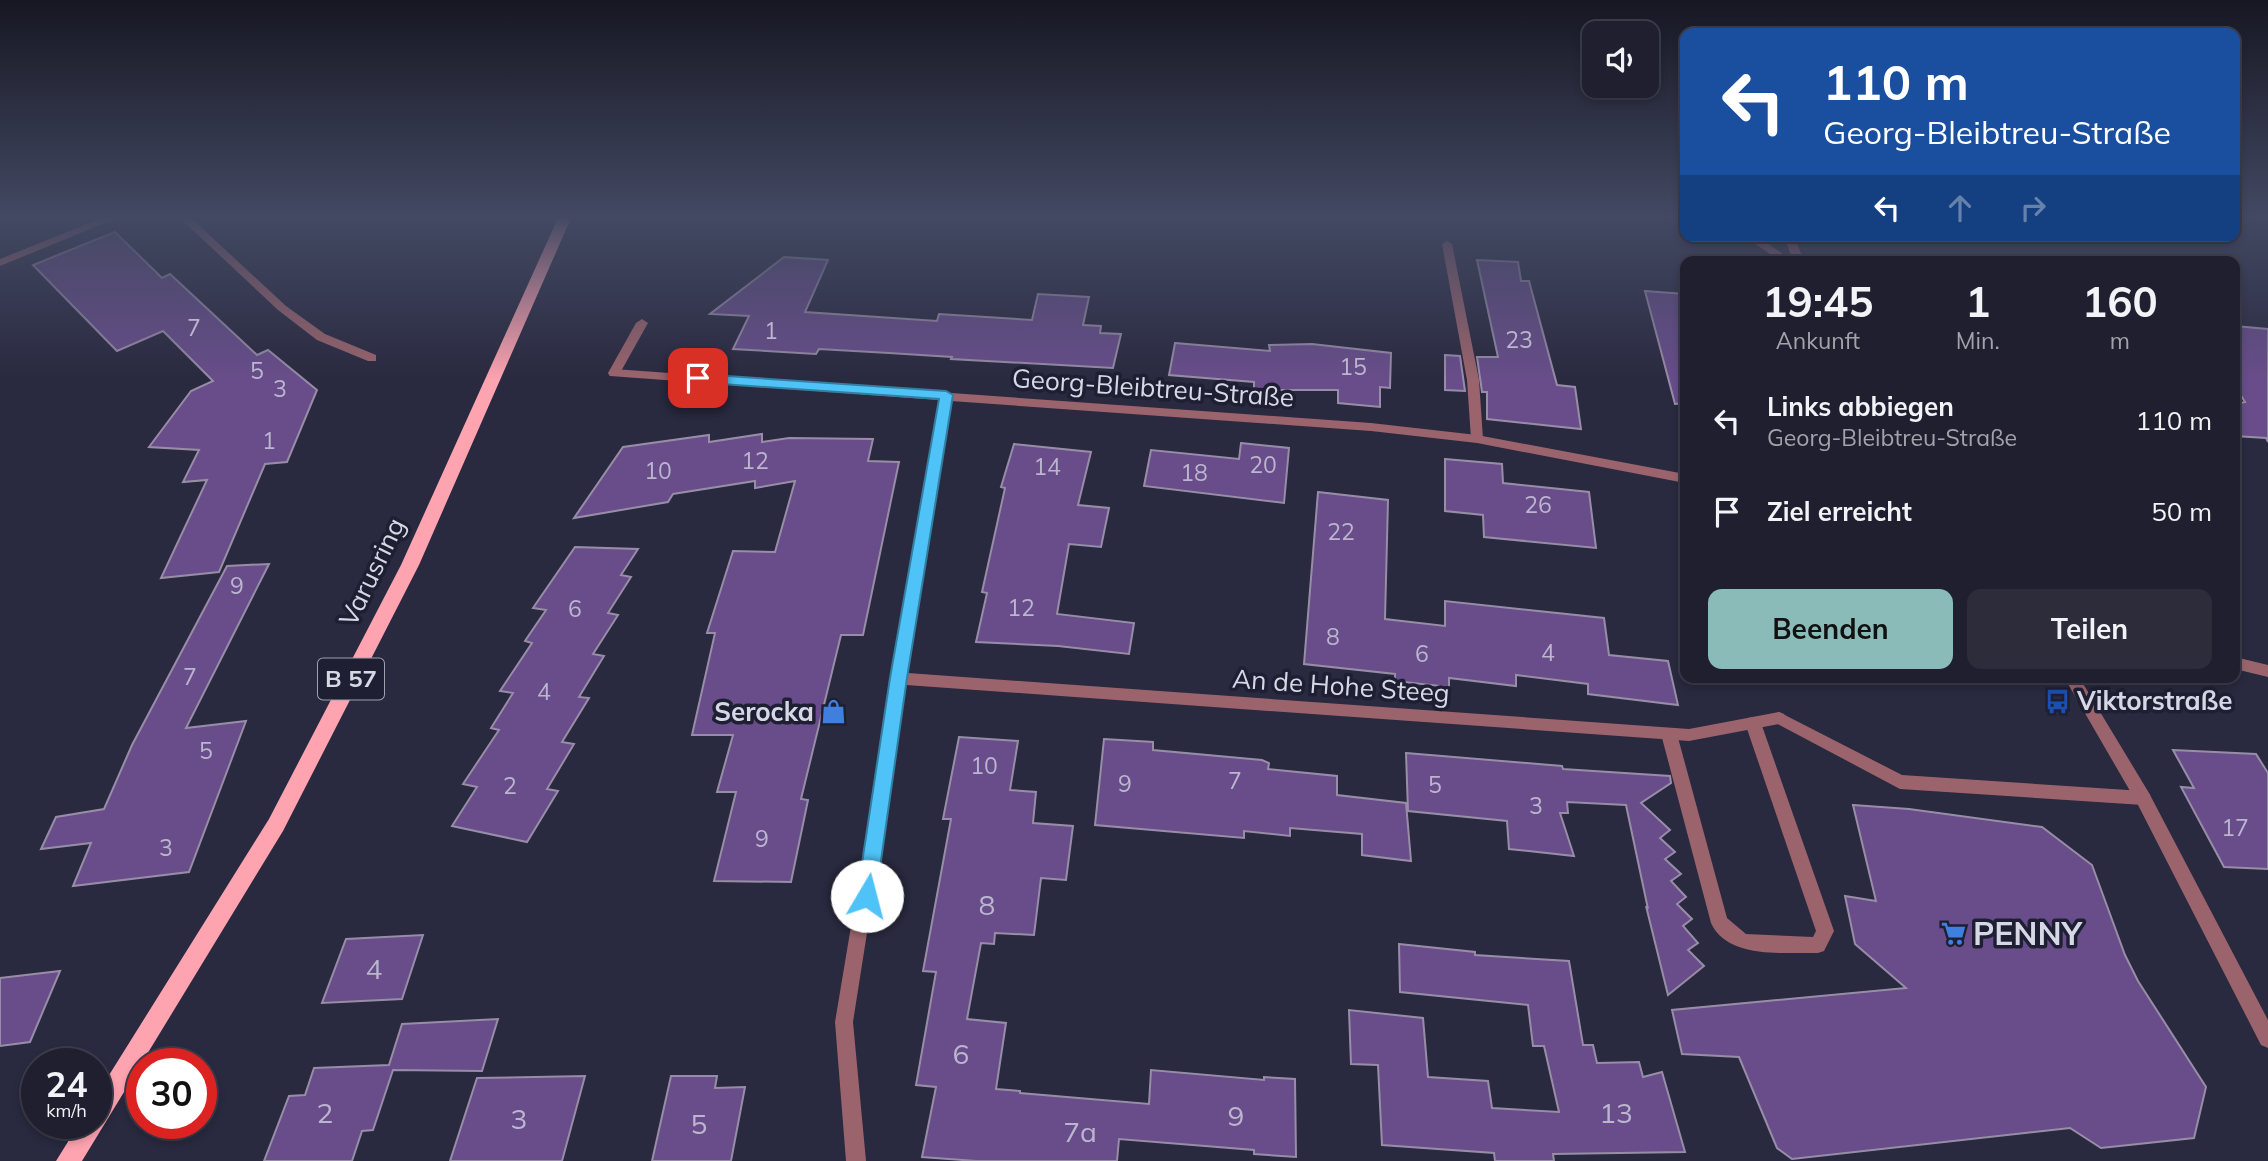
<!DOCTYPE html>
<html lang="de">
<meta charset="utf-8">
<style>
body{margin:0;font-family:Mulish,sans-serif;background:#2c2c3b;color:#f1f3f6;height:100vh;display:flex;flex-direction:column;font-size:26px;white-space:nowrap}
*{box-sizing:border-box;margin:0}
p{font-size:23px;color:#a1a2aa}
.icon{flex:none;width:38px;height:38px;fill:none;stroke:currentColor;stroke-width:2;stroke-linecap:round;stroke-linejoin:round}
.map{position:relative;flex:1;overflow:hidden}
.panel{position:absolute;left:1680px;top:256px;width:560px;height:427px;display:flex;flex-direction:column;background:#1f1f2f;border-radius:14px;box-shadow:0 4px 10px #0003,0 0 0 2px #3c3d4b}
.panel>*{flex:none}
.top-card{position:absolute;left:1680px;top:28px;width:560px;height:214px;border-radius:14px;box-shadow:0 4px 10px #0003,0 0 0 2px #3c3d4b;background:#1a4fa0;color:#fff;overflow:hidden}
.controls{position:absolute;left:1582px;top:21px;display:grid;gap:14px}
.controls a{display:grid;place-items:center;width:77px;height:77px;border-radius:14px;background:#1f1f2f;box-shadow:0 4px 10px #0003,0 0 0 2px #3c3d4b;font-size:35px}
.speed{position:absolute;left:21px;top:1048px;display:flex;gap:14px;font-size:35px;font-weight:700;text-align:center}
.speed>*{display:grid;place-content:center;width:91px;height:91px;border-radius:50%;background:#1f1f2f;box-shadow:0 4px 10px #0003,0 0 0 2px #3c3d4b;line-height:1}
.speed small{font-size:18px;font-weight:400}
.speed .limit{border:10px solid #d22;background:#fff;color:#111}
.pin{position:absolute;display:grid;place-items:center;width:60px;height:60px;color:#fff;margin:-30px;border-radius:14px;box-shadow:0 4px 10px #0006}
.me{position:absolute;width:77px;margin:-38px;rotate:8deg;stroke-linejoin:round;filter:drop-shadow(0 0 5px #0008)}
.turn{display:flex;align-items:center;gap:24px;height:147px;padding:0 28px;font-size:32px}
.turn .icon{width:91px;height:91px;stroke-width:2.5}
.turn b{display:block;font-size:49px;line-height:60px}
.lanes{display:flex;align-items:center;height:66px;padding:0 28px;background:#0003;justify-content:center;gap:35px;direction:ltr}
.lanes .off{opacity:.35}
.eta{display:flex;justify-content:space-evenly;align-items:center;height:119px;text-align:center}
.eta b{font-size:42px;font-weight:700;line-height:49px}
.primary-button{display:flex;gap:14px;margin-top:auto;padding:14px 28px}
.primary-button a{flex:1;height:80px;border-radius:14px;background:#8bbbb9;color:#111;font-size:28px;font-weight:700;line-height:80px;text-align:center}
.primary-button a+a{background:#2c2c3b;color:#f1f3f6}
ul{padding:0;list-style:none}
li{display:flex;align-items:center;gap:21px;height:91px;padding:0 28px}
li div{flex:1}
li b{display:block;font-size:26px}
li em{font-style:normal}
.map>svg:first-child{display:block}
.building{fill:#684d8a;stroke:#988da7;stroke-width:2}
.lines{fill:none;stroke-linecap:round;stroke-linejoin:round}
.service{fill:#9b646c;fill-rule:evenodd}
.minor{fill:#9b646c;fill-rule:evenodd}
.tertiary{fill:#9b646c;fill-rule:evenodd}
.primary{fill:#fea3b0;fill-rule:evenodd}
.route{fill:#4fc3f7;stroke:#337fa1;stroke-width:2}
.labels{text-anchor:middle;stroke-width:7;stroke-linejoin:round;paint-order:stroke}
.number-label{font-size:23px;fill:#bbb5cf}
.shield{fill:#1f1f34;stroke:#a0a0b1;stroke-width:2}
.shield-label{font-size:24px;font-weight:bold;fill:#d7d8e6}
.street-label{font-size:26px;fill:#d7d8e6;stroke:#1f1f34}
.poi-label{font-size:26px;font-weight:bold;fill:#d7d8e6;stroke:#1f1f34;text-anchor:start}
.near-number-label{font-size:28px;fill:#bbb5cf}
.near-poi-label{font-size:32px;font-weight:bold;fill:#d7d8e6;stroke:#1f1f34;text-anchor:start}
</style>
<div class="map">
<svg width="2268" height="1161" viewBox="0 0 2268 1161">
<rect width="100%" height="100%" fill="#29293f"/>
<g class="building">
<path d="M115,232L162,278L170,274L257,355L268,350L317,390L287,462L265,464L219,572L161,578L207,480L183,482L199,450L149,447L191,391L213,381L163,331L117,351L33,265Z"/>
<path d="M784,257L828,260L805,312L937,321L939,314L1032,320L1038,294L1089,297L1083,325L1101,326L1100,333L1121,334L1113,368L951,359L952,357L889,353L819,349L816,354L733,349L749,316L710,314Z"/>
<path d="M1477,260L1518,262L1521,281H1529L1557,385L1575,387L1581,429L1487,419V392H1482L1477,357H1498Z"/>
<path d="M1645,291L1685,294V403L1675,404Z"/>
<path d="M2235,326L2268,329V442L2266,438L2235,436V404L2245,402L2235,386Z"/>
<path d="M1175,343L1270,351L1269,345L1312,344L1391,353L1390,388L1380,387V407L1338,403V390H1254V382L1169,375Z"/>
<path d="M1445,355L1460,356L1465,391L1445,390Z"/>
<path d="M762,434V442L789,438L873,439L868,461L899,462L863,635H841L801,799L808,800L791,882L714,881L736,792H717L733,735H692L715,633H707L733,551L775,552L795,481L755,488V481L673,494L668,502L574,518L623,447L709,435V442Z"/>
<path d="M1241,443L1289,448L1284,503L1144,486L1151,450L1239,459Z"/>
<path d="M1014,444L1091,452L1078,505L1109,508L1101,547L1069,544L1057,614L1134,623L1129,654L1058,646L976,642L987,593L982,592L1005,488L1001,487Z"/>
<path d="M1445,459L1502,464L1503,483L1589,492L1596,548L1484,537L1483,515L1445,511Z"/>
<path d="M1318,492L1388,500L1385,619L1445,626V601L1604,618L1609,655L1668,661L1678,705L1588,694V684L1516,675V686L1449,678V687L1395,681V674L1304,664Z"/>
<path d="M575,547L638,549L621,575L631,577L608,613L618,615L593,654L604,656L579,697L589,698L562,742L574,744L547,789L558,791L527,842L452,826L477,787L463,784L499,730L491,728L513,693L500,691L532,643L525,641L546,610L533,608Z"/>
<path d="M269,564L186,728L246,721L189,872L73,886L91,843L41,849L56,817L104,809L132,745L227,566Z"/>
<path d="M959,737L1018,741L1010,790L1036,792L1033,823L1073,826L1066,880L1041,878L1034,935L995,933L994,944L981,943L967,1019L1006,1023L996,1089L1020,1091V1093L1149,1104L1151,1070L1264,1080V1077L1295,1079L1296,1157L1254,1154V1150L1119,1139L1117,1161H976L922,1157L936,1087L916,1085L936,972L923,971L951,819H943Z"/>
<path d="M1104,739L1153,742V750L1262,760L1269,763L1268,769L1337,776V795L1406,803L1411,861L1362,855V834L1290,828V836L1244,831V838L1095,825Z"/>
<path d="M2173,750L2256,754L2268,773V869L2224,867L2181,787L2194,788Z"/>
<path d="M1406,753L1562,766L1563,769L1670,776L1671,783L1641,803L1670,830L1660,838L1675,852L1665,859L1681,874L1671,881L1686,897L1677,904L1692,919L1683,926L1698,943L1688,950L1704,966L1668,995L1646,906L1648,909L1626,805L1567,802L1568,813H1560L1574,856L1509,849L1507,821L1408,811Z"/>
<path d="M1853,805L1909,809L2042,827L2092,865L2125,955L2138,981L2206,1087L2194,1138L2101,1148L2070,1128L1792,1159L1777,1148L1739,1057L1682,1054L1672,1010L1906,988L1855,944L1845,896L1876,901Z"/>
<path d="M423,935L402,999L322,1003L346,939Z"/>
<path d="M1399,944L1475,952V955L1569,961L1583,1045H1593L1597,1063L1639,1062L1643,1077L1662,1072L1685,1152L1553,1154L1554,1161H1495L1494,1153L1382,1145L1378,1065L1351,1064L1349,1010L1423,1018L1428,1077L1488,1081L1492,1108L1559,1112L1544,1046H1533L1528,1005L1400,992Z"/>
<path d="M60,971L30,1042L0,1046V978Z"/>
<path d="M498,1019L482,1071L393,1070L373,1130L362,1131L352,1161H264L289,1096L305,1095L314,1068L389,1065L402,1024Z"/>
<path d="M585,1076L562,1161H450L477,1078Z"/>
<path d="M671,1076H717L715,1088L745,1087L731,1161H652Z"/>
</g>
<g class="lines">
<g class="service">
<path d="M1447,241L1452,244L1479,380L1483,439L1477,443L1471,439L1467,380L1442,244Z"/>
<path d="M642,319L648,323L620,373L618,376H610L608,373L636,323Z"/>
<path d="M1779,712L1902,775L2143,791L2149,793L2151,798L2149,803L2143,805L1900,789L1774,722L1771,718L1774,714Z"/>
<path d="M1753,717L1758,718L1761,723L1834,931L1824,951L1818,953C1785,952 1728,960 1711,923L1661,734L1664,729L1669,728L1674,729L1677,734L1727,918L1746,934L1813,937L1816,931L1745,723L1748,718Z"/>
</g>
<g class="minor">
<path d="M102,218H117L0,266V259Z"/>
<path d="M180,218H191L286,306L325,334L376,355V361H368L317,340L278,310Z"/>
<path d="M1744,236H1757L1793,261H1780Z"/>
<path d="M614,369L1371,423L1477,435L1685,474V483L1477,443L1371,431L951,401L908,673L1689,729L1779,712L1784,714L1787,718L1784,722L1779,724L1689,741L906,685L853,1022L866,1161H846L835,1022L892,681L891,678L893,674L939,400L610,376L608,373Z"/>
<path d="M2235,657L2268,665V677L2235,669Z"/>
</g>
<g class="tertiary">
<path d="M1784,236H1794L1804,261H1793Z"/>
<path d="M2064,677H2079L2149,793L2268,1020V1048L2261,1045L2137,803Z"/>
</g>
<path class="primary" d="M558,218H571L419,565L283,831L82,1161H56L79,1124H96V1096L269,819L401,565Z"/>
</g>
<linearGradient id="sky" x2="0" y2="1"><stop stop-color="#171723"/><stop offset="0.57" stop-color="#434963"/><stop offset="1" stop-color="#434963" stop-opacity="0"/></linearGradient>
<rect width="2268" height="381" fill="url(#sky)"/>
<path class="route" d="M698,374L946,391L953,395L907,678L876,896L873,902L867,905L860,902L857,896L890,678L939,399L693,382L691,378Z"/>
<defs>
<symbol id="bus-bare" viewBox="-9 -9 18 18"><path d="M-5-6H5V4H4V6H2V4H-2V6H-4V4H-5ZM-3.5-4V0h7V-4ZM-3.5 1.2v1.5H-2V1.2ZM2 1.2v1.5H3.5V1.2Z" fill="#1a4fb4" stroke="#1f1f34" stroke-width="2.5" paint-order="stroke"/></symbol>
<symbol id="shop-bare" viewBox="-9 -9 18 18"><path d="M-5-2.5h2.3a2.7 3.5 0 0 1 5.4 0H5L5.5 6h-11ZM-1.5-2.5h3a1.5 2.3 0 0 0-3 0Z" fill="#3f7fe0" stroke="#1f1f34" stroke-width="2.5" paint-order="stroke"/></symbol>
<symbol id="supermarket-bare" viewBox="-9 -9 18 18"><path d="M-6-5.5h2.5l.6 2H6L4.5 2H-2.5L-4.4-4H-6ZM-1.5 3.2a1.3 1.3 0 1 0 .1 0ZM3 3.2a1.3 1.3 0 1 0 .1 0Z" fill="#3f7fe0" stroke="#1f1f34" stroke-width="2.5" paint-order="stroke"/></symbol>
</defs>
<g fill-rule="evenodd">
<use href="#bus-bare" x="2040" y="684" width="35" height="35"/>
<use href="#shop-bare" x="816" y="694" width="35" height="35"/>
<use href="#supermarket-bare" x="1936" y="916" width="35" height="35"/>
</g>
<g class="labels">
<g class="number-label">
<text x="194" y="336">7</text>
<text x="771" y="339">1</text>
<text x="1519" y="348">23</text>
<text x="1353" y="375">15</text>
<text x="257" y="379">5</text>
<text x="280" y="397">3</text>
<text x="269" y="449">1</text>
<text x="755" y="469">12</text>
<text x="1263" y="473">20</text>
<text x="1047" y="475">14</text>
<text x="658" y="479">10</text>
<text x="1194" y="481">18</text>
<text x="1538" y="513">26</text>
<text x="1341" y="540">22</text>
<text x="237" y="594">9</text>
<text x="1021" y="616">12</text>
<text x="575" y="617">6</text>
<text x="1333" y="645">8</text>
<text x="1548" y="661">4</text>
<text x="1422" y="662">6</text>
<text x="190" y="685">7</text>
<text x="544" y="700">4</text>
<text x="206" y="759">5</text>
<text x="984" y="774">10</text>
<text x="1235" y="789">7</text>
<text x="1125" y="792">9</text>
<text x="1435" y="793">5</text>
<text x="510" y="794">2</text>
<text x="1536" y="814">3</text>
<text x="2235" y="836">17</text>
<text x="762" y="847">9</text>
<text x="166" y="856">3</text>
</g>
<rect class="shield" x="318" y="658.5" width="66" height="41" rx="5"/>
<g class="shield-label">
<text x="351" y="687">B 57</text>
</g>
<g class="street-label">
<text transform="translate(1153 388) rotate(4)" y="9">Georg-Bleibtreu-Straße</text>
<text transform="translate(372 572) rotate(-64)" y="9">Varusring</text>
<text transform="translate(1341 686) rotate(4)" y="9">An de Hohe Steeg</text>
</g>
<g class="poi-label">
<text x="2077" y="710">Viktorstraße</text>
<text x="814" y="721" text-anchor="end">Serocka</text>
</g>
<g class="near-number-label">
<text x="987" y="915">8</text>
<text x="374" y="979">4</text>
<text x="961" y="1064">6</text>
<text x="325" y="1123">2</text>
<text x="1616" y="1123">13</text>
<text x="1236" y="1126">9</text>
<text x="519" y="1129">3</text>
<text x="699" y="1134">5</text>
<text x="1080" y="1142">7a</text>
</g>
<g class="near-poi-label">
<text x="1973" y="945">PENNY</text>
</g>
</g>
</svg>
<div class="controls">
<a><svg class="icon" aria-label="sound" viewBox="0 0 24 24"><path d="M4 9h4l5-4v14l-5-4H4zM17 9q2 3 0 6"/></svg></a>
</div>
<div class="speed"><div>24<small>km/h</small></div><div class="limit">30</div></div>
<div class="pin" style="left:698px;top:378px;background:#d93025"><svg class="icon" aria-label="arrive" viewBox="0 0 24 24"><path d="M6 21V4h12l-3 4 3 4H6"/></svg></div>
<svg class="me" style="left:867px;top:896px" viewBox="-20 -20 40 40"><circle r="19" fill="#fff"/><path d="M0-13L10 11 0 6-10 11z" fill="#4fc3f7"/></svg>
<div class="top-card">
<div class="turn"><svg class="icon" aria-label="left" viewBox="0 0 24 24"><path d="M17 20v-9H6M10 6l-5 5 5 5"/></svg><div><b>110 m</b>Georg-Bleibtreu-Straße</div></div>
<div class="lanes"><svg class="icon" aria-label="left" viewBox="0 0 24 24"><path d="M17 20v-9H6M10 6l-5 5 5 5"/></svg><svg class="icon off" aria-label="ahead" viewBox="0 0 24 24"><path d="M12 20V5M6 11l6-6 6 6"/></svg><svg class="icon off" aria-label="right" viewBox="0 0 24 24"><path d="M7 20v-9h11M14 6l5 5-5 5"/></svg></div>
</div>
<section class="panel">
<div class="eta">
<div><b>19:45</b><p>Ankunft</p></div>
<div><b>1</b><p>Min.</p></div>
<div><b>160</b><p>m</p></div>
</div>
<ul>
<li><svg class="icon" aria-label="left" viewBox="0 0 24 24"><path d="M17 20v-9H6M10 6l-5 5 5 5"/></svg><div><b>Links abbiegen</b><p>Georg-Bleibtreu-Straße</p></div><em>110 m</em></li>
<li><svg class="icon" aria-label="arrive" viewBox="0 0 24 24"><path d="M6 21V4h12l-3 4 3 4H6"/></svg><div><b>Ziel erreicht</b></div><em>50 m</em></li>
</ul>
<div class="primary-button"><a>Beenden</a><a>Teilen</a></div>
</section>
</div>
